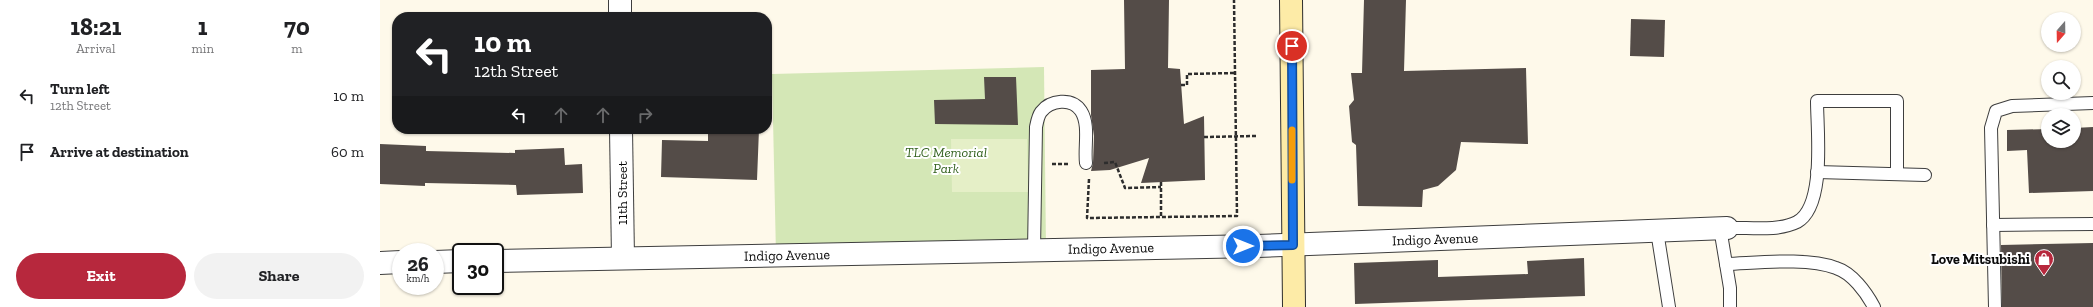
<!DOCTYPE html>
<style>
body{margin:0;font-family:"Zilla Slab",serif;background:#f2f2f2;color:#202124;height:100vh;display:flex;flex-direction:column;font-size:15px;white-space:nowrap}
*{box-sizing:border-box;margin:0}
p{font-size:13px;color:#757577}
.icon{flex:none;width:22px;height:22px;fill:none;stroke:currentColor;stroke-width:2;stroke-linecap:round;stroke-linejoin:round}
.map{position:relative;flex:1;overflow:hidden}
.side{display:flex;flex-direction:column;background:#fff;width:380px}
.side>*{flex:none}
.guide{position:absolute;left:12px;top:12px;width:380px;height:122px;border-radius:16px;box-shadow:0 1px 3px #0004;background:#202124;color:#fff;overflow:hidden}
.needle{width:26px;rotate:200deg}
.fabs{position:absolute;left:1661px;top:12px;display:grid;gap:8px}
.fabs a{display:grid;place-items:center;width:40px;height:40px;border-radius:50%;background:#fff;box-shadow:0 1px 3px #0004;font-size:20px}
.speed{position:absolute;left:12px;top:243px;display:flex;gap:8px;font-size:20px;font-weight:700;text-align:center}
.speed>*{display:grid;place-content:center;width:52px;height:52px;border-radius:50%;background:#fff;box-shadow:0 1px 3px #0004;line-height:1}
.speed small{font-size:10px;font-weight:400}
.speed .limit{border:2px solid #111;border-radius:6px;background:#fff;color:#111}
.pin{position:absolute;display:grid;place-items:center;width:34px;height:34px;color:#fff;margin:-17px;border:2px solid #fff;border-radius:50%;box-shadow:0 1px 4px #0007}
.me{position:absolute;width:44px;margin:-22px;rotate:90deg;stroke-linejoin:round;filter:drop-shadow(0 0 3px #0008)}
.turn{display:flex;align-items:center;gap:14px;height:84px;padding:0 16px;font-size:18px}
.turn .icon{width:52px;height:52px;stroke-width:2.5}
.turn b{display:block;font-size:28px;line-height:34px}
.lanes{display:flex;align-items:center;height:38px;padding:0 16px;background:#0003;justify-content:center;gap:20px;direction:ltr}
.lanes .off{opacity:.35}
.eta{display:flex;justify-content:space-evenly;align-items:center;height:68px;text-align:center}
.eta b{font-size:24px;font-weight:800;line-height:28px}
.primary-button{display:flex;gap:8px;margin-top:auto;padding:8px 16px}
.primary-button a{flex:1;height:46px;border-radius:24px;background:#b7283d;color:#fff;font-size:16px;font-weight:800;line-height:46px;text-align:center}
.primary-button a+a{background:#f2f2f2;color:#202124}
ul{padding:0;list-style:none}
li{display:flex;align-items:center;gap:12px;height:56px;padding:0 16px}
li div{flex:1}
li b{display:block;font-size:15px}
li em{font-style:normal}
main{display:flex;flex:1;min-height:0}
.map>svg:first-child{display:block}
.green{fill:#d4e7b6}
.pitch{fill:#e5efc7}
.building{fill:#544c48}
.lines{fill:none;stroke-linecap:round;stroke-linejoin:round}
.service-casing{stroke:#3e3e3e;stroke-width:14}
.minor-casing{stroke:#3e3e3e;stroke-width:24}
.secondary-casing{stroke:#2d2d2d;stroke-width:24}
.path{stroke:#2d2d2d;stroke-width:2.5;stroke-dasharray:4 2;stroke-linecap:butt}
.service{stroke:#fff;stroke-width:12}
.minor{stroke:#fff;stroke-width:22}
.secondary{stroke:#fdeba7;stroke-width:22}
.route-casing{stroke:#114b97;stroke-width:10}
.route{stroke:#1a73e8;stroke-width:7}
.slow{stroke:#f59e0b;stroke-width:7}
.labels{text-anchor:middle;stroke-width:4;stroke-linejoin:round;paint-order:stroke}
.park-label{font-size:14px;font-style:italic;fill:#32611e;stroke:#fff}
.street-label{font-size:14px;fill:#0b0b0b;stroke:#fff}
.poi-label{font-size:14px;font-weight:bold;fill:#0b0b0b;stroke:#fff;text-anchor:end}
</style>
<main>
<section class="side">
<div class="eta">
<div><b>18:21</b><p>Arrival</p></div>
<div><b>1</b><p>min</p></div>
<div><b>70</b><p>m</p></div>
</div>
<ul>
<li><svg class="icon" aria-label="left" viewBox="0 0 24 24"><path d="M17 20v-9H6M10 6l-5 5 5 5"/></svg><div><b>Turn left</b><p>12th Street</p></div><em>10 m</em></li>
<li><svg class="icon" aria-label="arrive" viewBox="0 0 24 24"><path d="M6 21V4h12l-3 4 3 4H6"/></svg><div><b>Arrive at destination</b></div><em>60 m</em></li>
</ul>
<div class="primary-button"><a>Exit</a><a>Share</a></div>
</section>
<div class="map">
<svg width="1713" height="307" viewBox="0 0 1713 307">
<rect width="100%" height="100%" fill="#fef9ea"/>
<path class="green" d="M664,67L666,250L396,255L392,74Z"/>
<path class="pitch" d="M571,139H647L648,192H572Z"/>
<g class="building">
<path d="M744,0H789L788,68L800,69L804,124L824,116L825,180L761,183L769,158L730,170L711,171L713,163L714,136L711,115V70L745,69Z"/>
<path d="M984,0H1026L1024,71L1146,68L1148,144L1081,142L1076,170L1058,186L1043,190L1042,207L978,206L976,145L972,142L969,106L974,100L971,73H982Z"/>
<path d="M1251,19L1285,20L1284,57L1250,56Z"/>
<path d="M604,77H636L638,125L555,124L554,100L605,99Z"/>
<path d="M1713,127V191L1649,193L1647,150L1627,151V130L1668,129V141H1694V128Z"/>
<path d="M328,129H379L377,180L281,177L282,140L328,141Z"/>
<path d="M0,144L46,146V151L135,153V150L184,148L185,165L202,164L203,193L137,195L136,185L45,183V186L0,184Z"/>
<path d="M1713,243V307H1622L1621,245Z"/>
<path d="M1204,258L1205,296L975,304L974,263L1058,260V277L1148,274L1147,261Z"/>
</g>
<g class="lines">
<defs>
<g id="service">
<path d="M1437,172L1545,175"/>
<path d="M1613,225L1713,224"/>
<path d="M1340,228L1350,288V307"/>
<path d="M1347,228C1368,227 1397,232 1417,222C1446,206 1437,130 1437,101H1517V174"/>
<path d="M1277,231L1289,307"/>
<path d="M654,250L656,127C657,122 658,116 661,112C670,100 692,97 701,111C710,125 704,147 706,163"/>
<path d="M1346,264C1377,263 1427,257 1456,268C1472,273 1486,292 1494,307"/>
<path d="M1615,307L1611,128L1616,111L1632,106L1713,103"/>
</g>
<g id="minor">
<path d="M240,0V17"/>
<path d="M241,129L243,258"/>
<path d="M115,261L877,246L1347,228"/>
<path d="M55,262L81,261"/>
<path d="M0,263L21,262"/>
</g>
<path id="secondary" d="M911,0L914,307"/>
</defs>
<use href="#service" class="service-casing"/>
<use href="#minor" class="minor-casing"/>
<use href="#secondary" class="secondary-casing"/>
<g class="path">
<path d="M801,85H807V74L855,73"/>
<path d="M824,137L876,136"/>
<path d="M724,163L735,162L745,188L781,187"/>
<path d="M672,164H689"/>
<path d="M709,179L707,218L857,216L854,0"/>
<path d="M781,182V217"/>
</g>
<use href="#service" class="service"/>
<use href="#minor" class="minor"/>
<use href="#secondary" class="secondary"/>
</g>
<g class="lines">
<defs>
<path id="route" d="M863,246L913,245L912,46"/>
</defs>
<use href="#route" class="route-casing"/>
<use href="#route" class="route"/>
<path class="slow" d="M912,130V180"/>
</g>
<defs>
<symbol id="shop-pin" viewBox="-11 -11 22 30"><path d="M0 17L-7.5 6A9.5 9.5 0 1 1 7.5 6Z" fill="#b7283d" stroke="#fff"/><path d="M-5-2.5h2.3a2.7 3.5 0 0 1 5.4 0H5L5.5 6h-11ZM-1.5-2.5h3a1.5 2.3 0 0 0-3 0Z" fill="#fff"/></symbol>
</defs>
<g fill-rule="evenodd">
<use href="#shop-pin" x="1653" y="248" width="22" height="30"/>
</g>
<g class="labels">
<g class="park-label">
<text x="566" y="157">TLC Memorial<tspan x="566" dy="16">Park</tspan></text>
</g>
<g class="street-label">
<text transform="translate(242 193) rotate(-90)" y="5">11th Street</text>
<text transform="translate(1055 239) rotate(-2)" y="5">Indigo Avenue</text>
<text transform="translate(731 248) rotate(-1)" y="5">Indigo Avenue</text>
<text transform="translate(407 255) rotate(-1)" y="5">Indigo Avenue</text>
</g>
<g class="poi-label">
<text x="1650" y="264">Love Mitsubishi</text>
</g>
</g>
</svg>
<div class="fabs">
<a><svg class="needle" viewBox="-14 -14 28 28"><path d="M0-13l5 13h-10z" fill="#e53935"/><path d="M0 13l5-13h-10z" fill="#757577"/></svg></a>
<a><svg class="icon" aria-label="search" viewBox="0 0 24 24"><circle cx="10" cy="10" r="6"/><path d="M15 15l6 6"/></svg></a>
<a><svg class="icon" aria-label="layers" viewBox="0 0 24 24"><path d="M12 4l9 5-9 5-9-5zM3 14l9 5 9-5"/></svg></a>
</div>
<div class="speed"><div>26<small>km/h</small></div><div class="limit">30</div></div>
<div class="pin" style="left:912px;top:46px;background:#d93025"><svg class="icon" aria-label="arrive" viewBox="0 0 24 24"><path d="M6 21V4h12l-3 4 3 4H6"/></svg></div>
<svg class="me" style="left:863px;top:246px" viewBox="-20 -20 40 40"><circle r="17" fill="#1a73e8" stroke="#fff" stroke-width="3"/><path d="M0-11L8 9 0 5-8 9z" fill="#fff"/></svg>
<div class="guide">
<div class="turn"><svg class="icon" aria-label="left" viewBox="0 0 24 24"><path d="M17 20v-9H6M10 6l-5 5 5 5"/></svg><div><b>10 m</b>12th Street</div></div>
<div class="lanes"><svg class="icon" aria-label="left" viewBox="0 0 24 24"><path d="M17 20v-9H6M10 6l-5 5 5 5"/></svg><svg class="icon off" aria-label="ahead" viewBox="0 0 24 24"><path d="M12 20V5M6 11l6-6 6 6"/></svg><svg class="icon off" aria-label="ahead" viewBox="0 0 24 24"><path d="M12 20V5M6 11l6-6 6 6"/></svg><svg class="icon off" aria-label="right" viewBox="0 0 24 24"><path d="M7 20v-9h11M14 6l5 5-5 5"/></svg></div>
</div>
</div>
</main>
